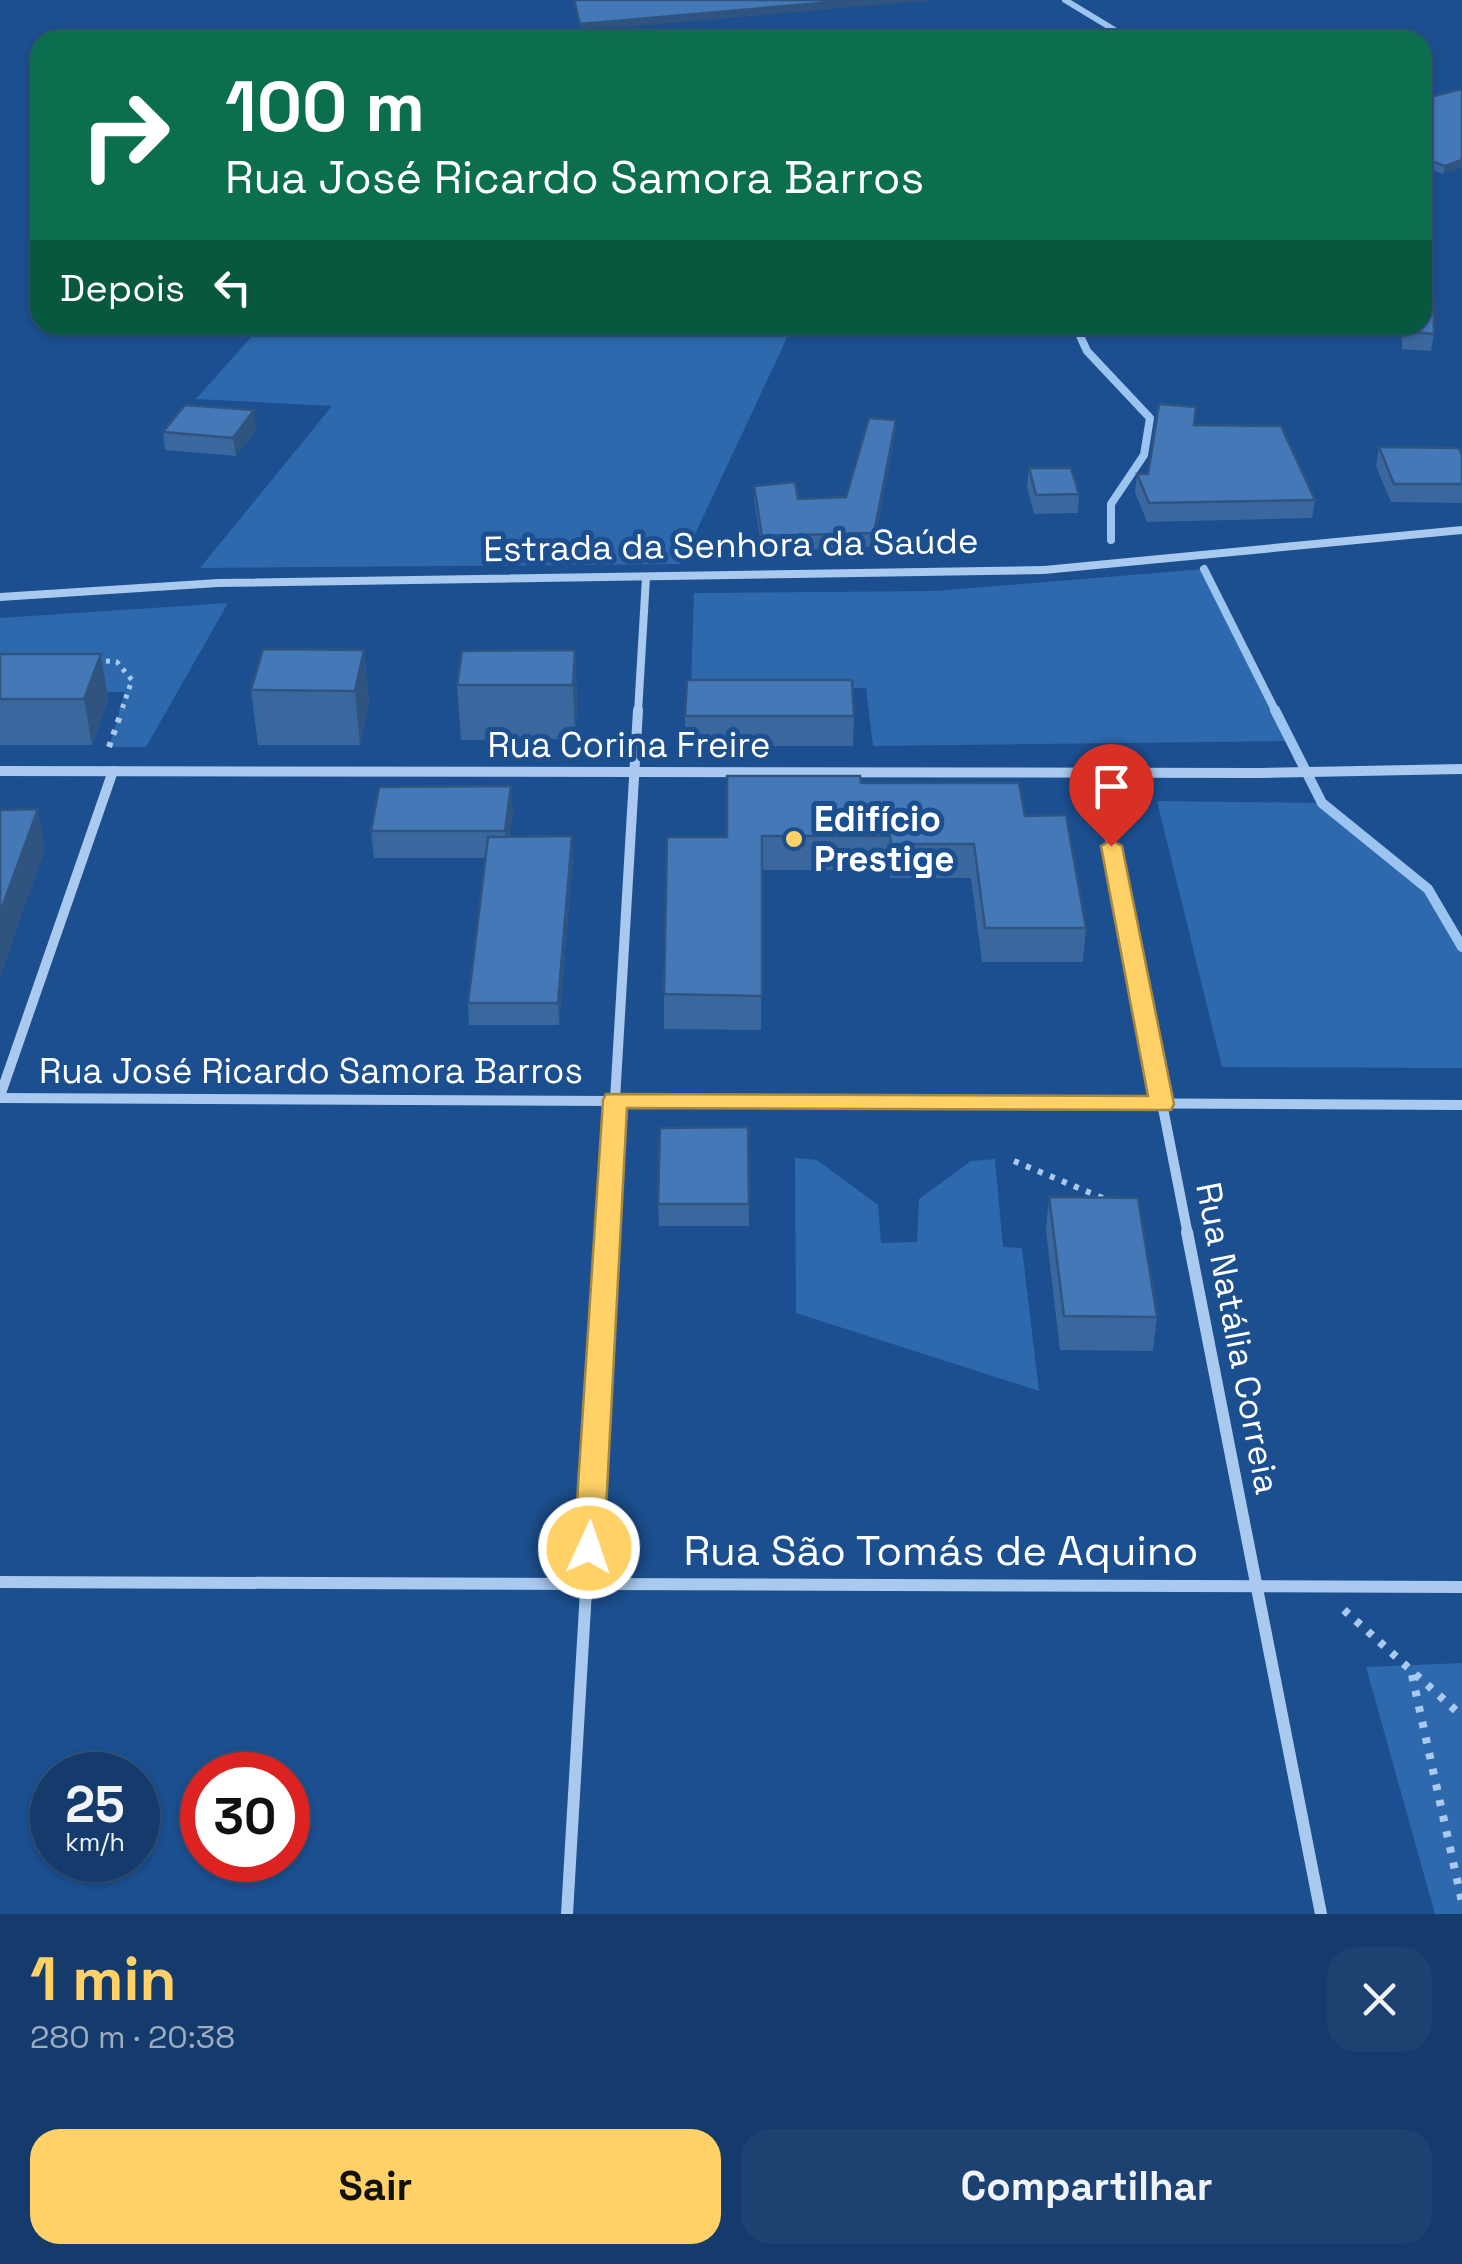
<!DOCTYPE html>
<html lang="pt">
<meta charset="utf-8">
<style>
body{margin:0;font-family:"Space Grotesk",sans-serif;background:#1d4271;color:#f1f3f6;height:100vh;display:flex;flex-direction:column;font-size:38px;white-space:nowrap}
*{box-sizing:border-box;margin:0}
p{font-size:32px;color:#9dadc1}
.icon{flex:none;width:55px;height:55px;fill:none;stroke:currentColor;stroke-width:2;stroke-linecap:round;stroke-linejoin:round}
.map{position:relative;height:1914px;overflow:hidden}
.panel{display:flex;flex-direction:column;background:#143b6b;flex:1}
.panel>*{flex:none}
.top-card{position:absolute;left:30px;top:30px;width:1402px;height:305px;border-radius:30px;box-shadow:0 2px 8px #0004,0 0 0 2px #33557e;background:#0b6e4f;color:#fff;overflow:hidden}
.speed{position:absolute;left:30px;top:1752px;display:flex;gap:20px;font-size:50px;font-weight:700;text-align:center}
.speed>*{display:grid;place-content:center;width:130px;height:130px;border-radius:50%;background:#143b6b;box-shadow:0 2px 8px #0004,0 0 0 2px #33557e;line-height:1}
.speed small{font-size:25px;font-weight:400}
.speed .limit{border:15px solid #d22;background:#fff;color:#111}
.pin{position:absolute;display:grid;place-items:center;width:85px;height:85px;color:#fff;margin:-102px -42px;border-radius:50% 50% 50% 0;rotate:-45deg;box-shadow:0 0 10px #0007}
.pin .icon{rotate:45deg}
.me{position:absolute;width:110px;margin:-55px;rotate:3deg;stroke-linejoin:round;filter:drop-shadow(0 0 8px #0008)}
.turn{display:flex;align-items:center;gap:35px;height:210px;padding:0 30px;font-size:45px}
.turn .icon{width:130px;height:130px;stroke-width:2.5}
.turn b{display:block;font-size:70px;line-height:85px}
.then{display:flex;align-items:center;height:95px;padding:0 30px;background:#0003;gap:20px;font-size:38px}
.round{display:grid;place-items:center;flex:none;width:105px;height:105px;border-radius:30px;background:#1d4271}
.overview{display:flex;align-items:center;justify-content:space-between;height:170px;padding:0 30px}
h1{font-size:60px;font-weight:700;line-height:75px;color:#ffd166}
.button{display:flex;gap:20px;margin-top:auto;padding:20px 30px}
.button a{flex:1;height:115px;border-radius:30px;background:#ffd166;color:#111;font-size:40px;font-weight:700;line-height:115px;text-align:center}
.button a+a{background:#1d4271;color:#f1f3f6}
.map>svg:first-child{display:block}
.green{fill:#2e69ad}
.lines{fill:none;stroke-linecap:round;stroke-linejoin:round}
.stream-far2{stroke:#9cc4f0;stroke-width:6}
.stream-far1{stroke:#9cc4f0;stroke-width:8}
.stream{stroke:#9cc4f0;stroke-width:10}
.path-far2{stroke:#a9c9ee;stroke-width:5;stroke-dasharray:4 6;stroke-linecap:butt}
.path-far1{stroke:#a9c9ee;stroke-width:6;stroke-dasharray:5 8;stroke-linecap:butt}
.path{stroke:#a9c9ee;stroke-width:8;stroke-dasharray:6 10;stroke-linecap:butt}
.minor-far2{stroke:#a9c9ee;stroke-width:8}
.minor-far1{stroke:#a9c9ee;stroke-width:10}
.minor{stroke:#a9c9ee;stroke-width:12}
.tertiary{fill:#a9c9ee;fill-rule:evenodd}
.wall{fill:#3a679d}
.shaded-wall{fill:#305480}
.building{fill:#4478b7;stroke:#305480;stroke-width:2.5}
.route{fill:#ffd166;stroke:#a68842;stroke-width:2.5}
.poi-dot{fill:#ffd166;stroke:#1b4f8f;stroke-width:4}
.labels{text-anchor:middle;stroke-width:10;stroke-linejoin:round;paint-order:stroke}
.street-label{font-size:35px;fill:#fff;stroke:#1b4f8f}
.poi-label{font-size:35px;font-weight:bold;fill:#fff;stroke:#1b4f8f;text-anchor:start}
.near-street-label{font-size:42px;fill:#fff;stroke:#1b4f8f}
</style>
<div class="map">
<svg width="1462" height="1914" viewBox="0 0 1462 1914">
<rect width="100%" height="100%" fill="#1b4f8f"/>
<g class="green">
<path d="M262,325H793L681,564L200,568L332,406L196,399Z"/>
<path d="M1204,569L1290,741L873,746L866,688H691L694,593L935,591Z"/>
<path d="M228,603L146,747H109L125,692L0,691V618Z"/>
<path d="M1157,801L1322,803L1428,889L1462,947V1068L1222,1067Z"/>
<path d="M795,1158L817,1160L878,1205L881,1243L917,1242L919,1199L971,1161L995,1159L1003,1247L1022,1248L1039,1391L796,1313Z"/>
<path d="M1462,1663V1914H1435L1366,1667Z"/>
</g>
<g class="lines">
<path class="stream-far2" d="M1065,0L1131,40"/>
<g class="stream-far1">
<path d="M1075,325L1087,351L1150,418L1144,455L1111,504V540"/>
<path d="M1204,569L1276,712"/>
</g>
<path class="stream" d="M1275,710L1322,803L1428,889L1462,947"/>
<path class="path-far2" d="M96,660L117,662L132,680L121,712"/>
<g class="path-far1">
<path d="M109,747L122,710"/>
<path d="M1014,1161L1105,1199"/>
</g>
<g class="path">
<path d="M1344,1610L1462,1716"/>
<path d="M1412,1675L1462,1902"/>
</g>
<path class="minor-far2" d="M638,712L646,578"/>
<g class="minor-far1">
<path d="M0,771L1258,773L1462,769"/>
<path d="M1097,773L1188,1235"/>
<path d="M0,1096L113,771"/>
<path d="M0,1098L1462,1105"/>
<path d="M607,1235L638,710"/>
</g>
<g class="minor">
<path d="M1187,1232L1321,1914"/>
<path d="M0,1582L1462,1587"/>
<path d="M567,1914L607,1232"/>
</g>
<path class="tertiary" d="M1462,526V534L1044,574L218,587L0,601V593L218,579L1044,566Z"/>
</g>
<g class="wall">
<path d="M1462,89L1443,174L1422,166V99Z"/>
<path d="M1402,325H1422L1434,334L1431,351L1402,349Z"/>
<path d="M1194,425L1315,500L1312,518L1147,522L1135,492L1137,474H1148Z"/>
<path d="M256,429L236,456L165,450L163,432Z"/>
<path d="M895,434L873,547L762,551L754,500V486L798,499L846,497Z"/>
<path d="M1379,447L1462,455V503L1391,502L1376,466Z"/>
<path d="M1029,468L1079,494L1078,513L1034,514L1027,487Z"/>
<path d="M364,650L369,704L360,745H258L251,690Z"/>
<path d="M575,650L577,704L575,739L461,740L457,685Z"/>
<path d="M0,654H101L108,699L92,745H0Z"/>
<path d="M685,716H854L853,746H686Z"/>
<path d="M861,783L1025,816L1086,928L1083,962H982L971,878H890L889,870H762L761,1030L664,1029V994L727,837Z"/>
<path d="M513,813L509,837L572,836L573,857L559,1025H469L468,1003L486,858H374L371,831Z"/>
<path d="M748,1127L749,1226H659L658,1204Z"/>
<path d="M1049,1197L1157,1317L1153,1351L1060,1350L1046,1231Z"/>
</g>
<g class="shaded-wall">
<path d="M854,0H935L580,31V24Z"/>
<path d="M1462,160V168L1443,174L1445,166Z"/>
<path d="M254,410L256,429L236,456L233,438Z"/>
<path d="M896,420L895,434L873,547L874,533Z"/>
<path d="M364,650L369,704L360,745L355,691Z"/>
<path d="M575,650L577,704L575,739L573,685Z"/>
<path d="M101,654L108,699L92,745L84,699Z"/>
<path d="M511,786L513,813L507,858L505,831Z"/>
<path d="M38,809L45,849L0,978V913Z"/>
<path d="M572,836L573,857L559,1025L558,1003Z"/>
</g>
<g class="building">
<path d="M574,0H854L580,24Z"/>
<path d="M1268,35L1287,40H1226Z"/>
<path d="M1462,89V160L1445,166L1422,158V99Z"/>
<path d="M1422,296L1434,297V334L1404,331V325H1422Z"/>
<path d="M1159,404L1196,407L1194,425L1281,426L1315,500L1149,503L1137,474H1148Z"/>
<path d="M185,405L254,410L233,438L163,432Z"/>
<path d="M869,418L896,420L874,533L762,536L754,486L795,482L798,499L846,497Z"/>
<path d="M1379,447L1459,448L1462,455V484H1394Z"/>
<path d="M1029,468H1071L1079,494L1036,495Z"/>
<path d="M263,649L364,650L355,691L251,690Z"/>
<path d="M575,650L573,685H457L462,651Z"/>
<path d="M0,654H101L84,699H0Z"/>
<path d="M687,680H852L854,716H685Z"/>
<path d="M727,776H860L861,783H1019L1025,816L1066,815L1086,928H985L974,844H891L890,836H762V996L664,994L667,837H727Z"/>
<path d="M511,786L505,831H371L379,787Z"/>
<path d="M38,809L0,913V810Z"/>
<path d="M572,836L558,1003H468L488,837Z"/>
<path d="M748,1127L749,1204H658L660,1128Z"/>
<path d="M1049,1197L1138,1198L1157,1317L1064,1316Z"/>
</g>
<path class="route" d="M1111,840L1122,846L1174,1104L1171,1110L627,1108L604,1548L599,1556L589,1560L578,1556L574,1548L603,1100L606,1094L1148,1096L1101,846Z"/>
<circle class="poi-dot" cx="794" cy="839" r="10"/>
<g class="labels">
<g class="street-label">
<text transform="translate(731 545) rotate(-1)" y="12">Estrada da Senhora da Saúde</text>
<text x="629" y="757">Rua Corina Freire</text>
<text x="311" y="1083">Rua José Ricardo Samora Barros</text>
<text transform="translate(1238 1338) rotate(79)" y="12">Rua Natália Correia</text>
</g>
<g class="poi-label">
<text x="814" y="831">Edifício<tspan x="814" dy="40">Prestige</tspan></text>
</g>
<g class="near-street-label">
<text x="941" y="1565">Rua São Tomás de Aquino</text>
</g>
</g>
</svg>
<div class="speed"><div>25<small>km/h</small></div><div class="limit">30</div></div>
<div class="pin" style="left:1111px;top:846px;background:#d93025"><svg class="icon" aria-label="arrive" viewBox="0 0 24 24"><path d="M6 21V4h12l-3 4 3 4H6"/></svg></div>
<svg class="me" style="left:589px;top:1548px" viewBox="-20 -20 40 40"><circle r="17" fill="#ffd166" stroke="#fff" stroke-width="3"/><path d="M0-11L8 9 0 5-8 9z" fill="#fff"/></svg>
<div class="top-card">
<div class="turn"><svg class="icon" aria-label="right" viewBox="0 0 24 24"><path d="M7 20v-9h11M14 6l5 5-5 5"/></svg><div><b>100 m</b>Rua José Ricardo Samora Barros</div></div>
<div class="then">Depois<svg class="icon" aria-label="left" viewBox="0 0 24 24"><path d="M17 20v-9H6M10 6l-5 5 5 5"/></svg></div>
</div>
</div>
<section class="panel">
<div class="overview"><div><h1>1 min</h1><p>280 m · 20:38</p></div><a class="round"><svg class="icon" aria-label="close" viewBox="0 0 24 24"><path d="M6 6l12 12M18 6L6 18"/></svg></a></div>
<div class="button"><a>Sair</a><a>Compartilhar</a></div>
</section>
